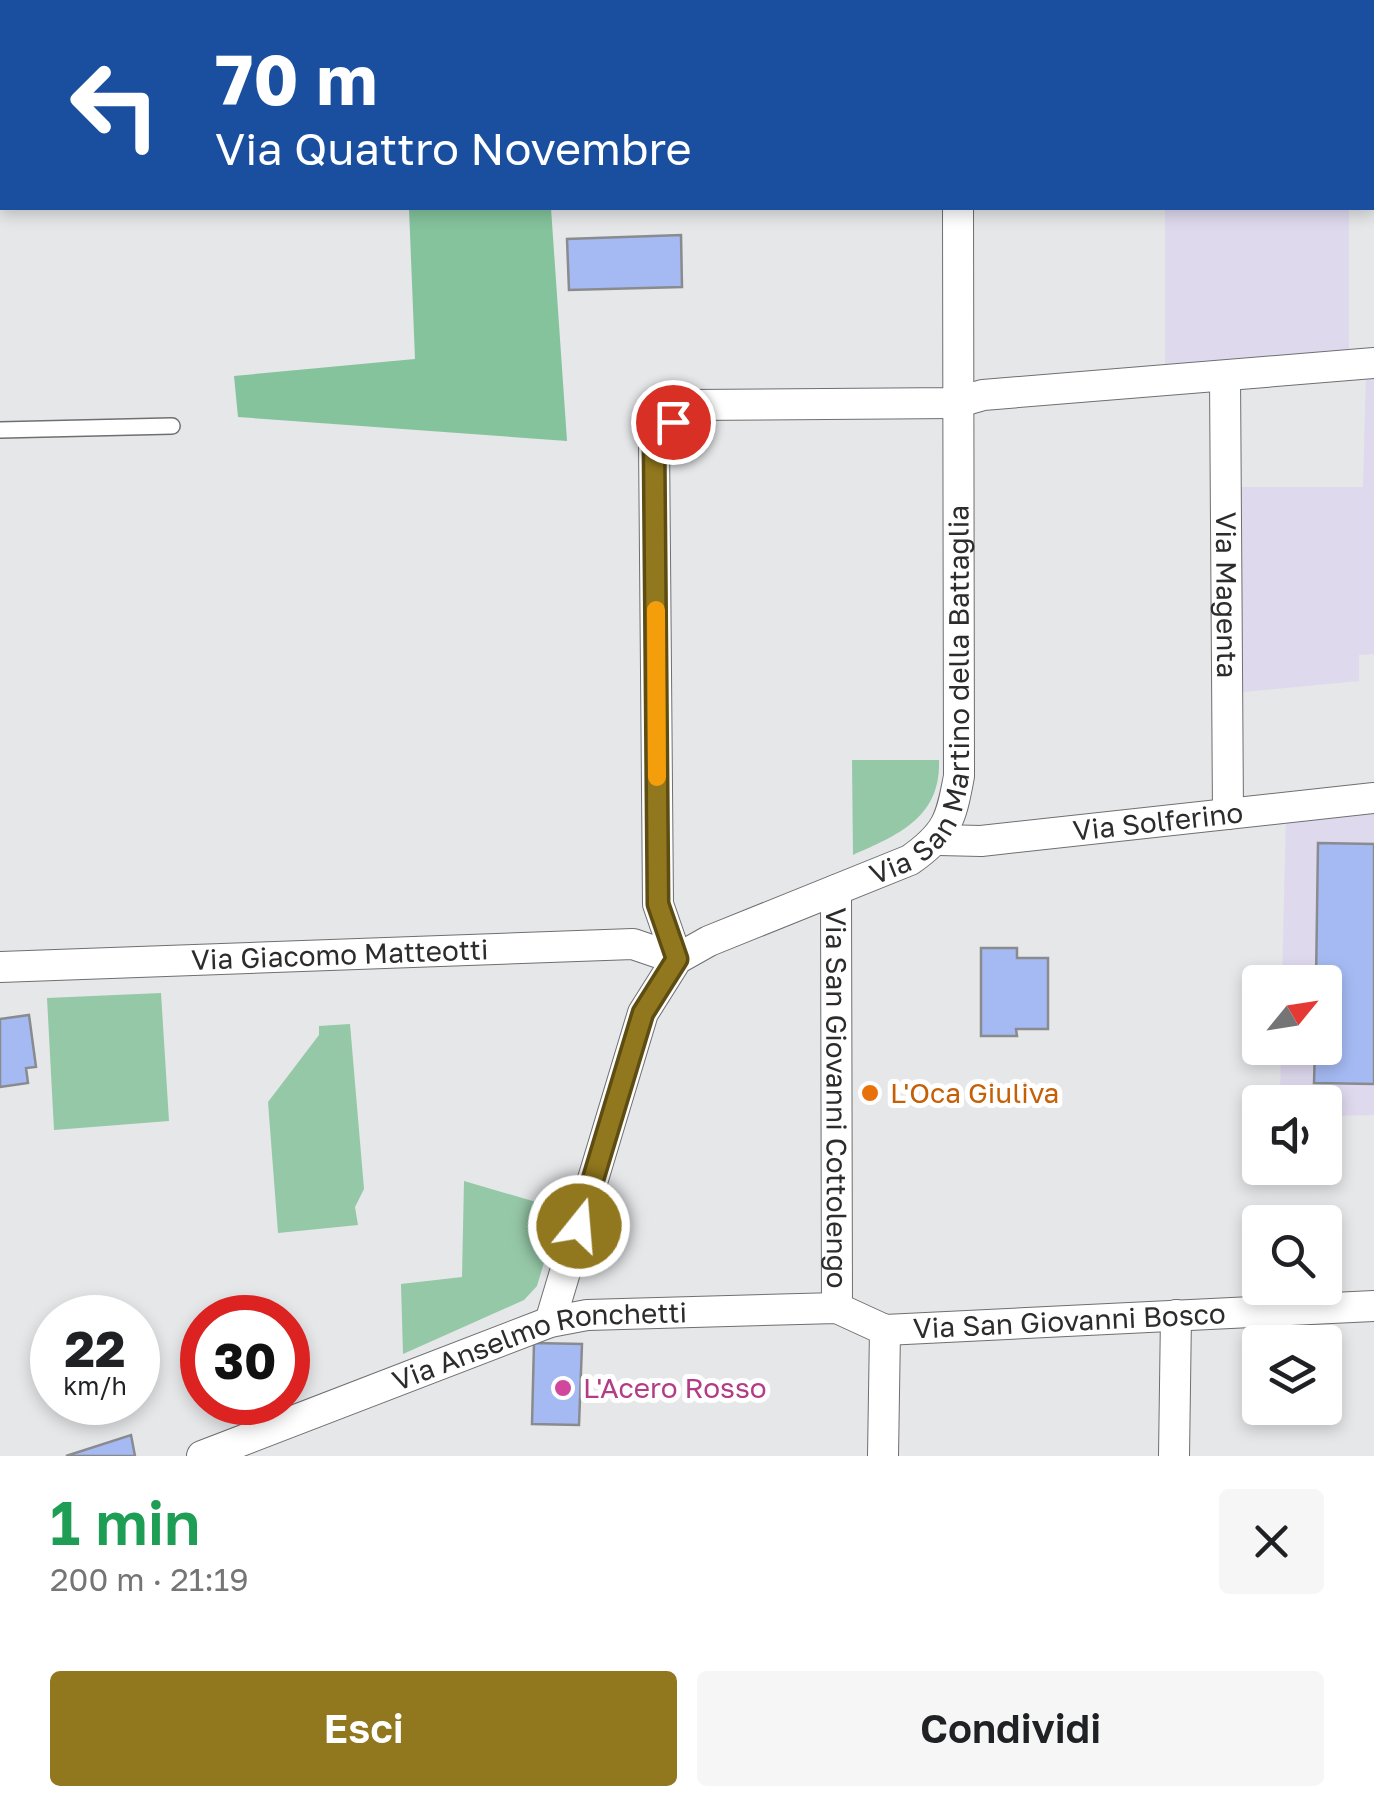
<!DOCTYPE html>
<html lang="it">
<meta charset="utf-8">
<style>
body{margin:0;font-family:"Golos Text",sans-serif;background:#f6f6f6;color:#202124;height:100vh;display:flex;flex-direction:column;font-size:38px;white-space:nowrap}
*{box-sizing:border-box;margin:0}
p{font-size:32px;color:#757577}
.icon{flex:none;width:55px;height:55px;fill:none;stroke:currentColor;stroke-width:2;stroke-linecap:round;stroke-linejoin:round}
.map{position:relative;height:1456px;overflow:hidden}
.panel{display:flex;flex-direction:column;background:#fff;flex:1}
.panel>*{flex:none}
.top-card{position:absolute;left:0px;top:0px;width:1375px;height:210px;box-shadow:0 5px 15px #0003;background:#1a4fa0;color:#fff;overflow:hidden}
.needle{width:65px;rotate:60deg}
.buttons{position:absolute;left:1242px;top:965px;display:grid;gap:20px}
.buttons a{display:grid;place-items:center;width:100px;height:100px;border-radius:10px;background:#fff;box-shadow:0 5px 15px #0003;font-size:50px}
.speed{position:absolute;left:30px;top:1295px;display:flex;gap:20px;font-size:50px;font-weight:700;text-align:center}
.speed>*{display:grid;place-content:center;width:130px;height:130px;border-radius:50%;background:#fff;box-shadow:0 5px 15px #0003;line-height:1}
.speed small{font-size:25px;font-weight:400}
.speed .limit{border:15px solid #d22;background:#fff;color:#111}
.pin{position:absolute;display:grid;place-items:center;width:85px;height:85px;color:#fff;margin:-42px;border:5px solid #fff;border-radius:50%;box-shadow:0 2px 10px #0007}
.me{position:absolute;width:110px;margin:-55px;rotate:17deg;stroke-linejoin:round;filter:drop-shadow(0 0 8px #0008)}
.turn{display:flex;align-items:center;gap:35px;height:210px;padding:0 50px;font-size:45px}
.turn .icon{width:130px;height:130px;stroke-width:2.5}
.turn b{display:block;font-size:70px;line-height:85px}
.round{display:grid;place-items:center;flex:none;width:105px;height:105px;border-radius:10px;background:#f6f6f6}
.overview{display:flex;align-items:center;justify-content:space-between;height:170px;padding:0 50px}
h1{font-size:60px;font-weight:600;line-height:75px;color:#1e9e55}
.primary-button{display:flex;gap:20px;margin-top:auto;padding:20px 50px}
.primary-button a{flex:1;height:115px;border-radius:10px;background:#91771d;color:#fff;font-size:40px;font-weight:600;line-height:115px;text-align:center}
.primary-button a+a{background:#f6f6f6;color:#202124}
.map>svg:first-child{display:block}
.industrial{fill:#dfd9ee}
.green{fill:#95c8a7}
.forest{fill:#84c39c}
.building{fill:#a5baf3;stroke:#8a8b8e;stroke-width:2.5}
.lines{fill:none;stroke-linecap:round;stroke-linejoin:round}
.lane-casing{stroke:#6f6f72;stroke-width:18}
.street-casing{stroke:#6f6f72;stroke-width:32}
.lane{stroke:#fff;stroke-width:15}
.street{stroke:#fff;stroke-width:30}
.route-casing{stroke:#5e4d13;stroke-width:25}
.route{stroke:#91771d;stroke-width:18}
.slow{stroke:#f59e0b;stroke-width:18}
.food-dot{fill:#e8710a;stroke:#fff;stroke-width:4}
.hotel-dot{fill:#d1479c;stroke:#fff;stroke-width:4}
.labels{text-anchor:middle;stroke-width:10;stroke-linejoin:round;paint-order:stroke}
.street-label{font-size:28px;fill:#2c2c2d;stroke:#fff}
.food-label{font-size:28px;fill:#c56008;stroke:#fff;text-anchor:start}
.hotel-label{font-size:28px;fill:#b23c85;stroke:#fff;text-anchor:start}
</style>
<div class="map">
<svg width="1374" height="1456" viewBox="0 0 1374 1456">
<rect width="100%" height="100%" fill="#e5e7e9"/>
<g class="industrial">
<path d="M1165,208H1349V354L1165,371Z"/>
<path d="M1374,371V654L1359,655V681L1233,693L1234,487H1363L1366,372Z"/>
<path d="M1374,806V1115L1325,1116V1102H1280L1281,1048H1325V982H1282L1286,815Z"/>
</g>
<g class="green">
<path d="M852,760H939C941,818 898,835 853,855Z"/>
<path d="M161,993L169,1121L54,1130L47,998Z"/>
<path d="M350,1024L364,1189L355,1207L358,1225L278,1233L268,1102L319,1035V1026Z"/>
<path d="M464,1181L560,1209L537,1286L524,1300L403,1354L401,1284L462,1277Z"/>
</g>
<path class="forest" d="M409,208H551L567,441L238,417L234,376L415,359Z"/>
<g class="building">
<path d="M681,235L682,287L569,290L567,239Z"/>
<path d="M1318,843L1374,844V1084L1314,1083L1315,1048H1325V982H1316Z"/>
<path d="M981,948H1017V958H1048V1029H1016L1017,1036H981Z"/>
<path d="M29,1015L36,1067L26,1068L28,1083L0,1087V1019Z"/>
<path d="M534,1343L582,1344L579,1425L532,1424Z"/>
<path d="M131,1435L135,1456H66Z"/>
</g>
<g class="lines">
<defs>
<path id="lane" d="M0,430L172,426"/>
<g id="street">
<path d="M1006,2L1008,0"/>
<path id="s1" d="M1225,377L1228,814"/>
<path id="s2" d="M939,840L981,841L1374,798"/>
<path id="s3" d="M836,890L837,1308"/>
<path d="M677,959L658,904L654,440L692,405L955,403L983,395L1374,363"/>
<path id="s4" d="M0,967L633,944L677,959"/>
<path id="s5" d="M550,1322L643,1013L677,959L709,941L910,860C947,834 951,820 959,776L958,208"/>
<path id="s6" d="M202,1456L550,1322L587,1315L837,1308L885,1330L1374,1306"/>
<path d="M883,1456L885,1330"/>
<path d="M1174,1456L1176,1315"/>
</g>
</defs>
<use href="#lane" class="lane-casing"/>
<use href="#street" class="street-casing"/>
<use href="#lane" class="lane"/>
<use href="#street" class="street"/>
</g>
<g class="lines">
<defs>
<path id="route" d="M579,1226L643,1013L677,959L658,904L654,440L673,422"/>
</defs>
<use href="#route" class="route-casing"/>
<use href="#route" class="route"/>
<path class="slow" d="M656,610L657,777"/>
</g>
<circle class="food-dot" cx="870" cy="1093" r="10"/>
<circle class="hotel-dot" cx="563" cy="1388" r="10"/>
<g class="labels">
<g class="street-label">
<text dy="10" stroke="none"><textPath href="#s1" startOffset="218">Via Magenta</textPath></text>
<text dy="10" stroke="none"><textPath href="#s5" startOffset="805">Via San Martino della Battaglia</textPath></text>
<text dy="10" stroke="none"><textPath href="#s2" startOffset="220">Via Solferino</textPath></text>
<text dy="10" stroke="none"><textPath href="#s4" startOffset="340">Via Giacomo Matteotti</textPath></text>
<text dy="10" stroke="none"><textPath href="#s3" startOffset="208">Via San Giovanni Cottolengo</textPath></text>
<text dy="10" stroke="none"><textPath href="#s6" startOffset="898">Via San Giovanni Bosco</textPath></text>
<text dy="10" stroke="none"><textPath href="#s6" startOffset="358">Via Anselmo Ronchetti</textPath></text>
</g>
<g class="food-label">
<text x="890" y="1103">L'Oca Giuliva</text>
</g>
<g class="hotel-label">
<text x="583" y="1398">L'Acero Rosso</text>
</g>
</g>
</svg>
<div class="buttons">
<a><svg class="needle" viewBox="-14 -14 28 28"><path d="M0-13l5 13h-10z" fill="#e53935"/><path d="M0 13l5-13h-10z" fill="#757577"/></svg></a>
<a><svg class="icon" aria-label="sound" viewBox="0 0 24 24"><path d="M4 9h4l5-4v14l-5-4H4zM17 9q2 3 0 6"/></svg></a>
<a><svg class="icon" aria-label="search" viewBox="0 0 24 24"><circle cx="10" cy="10" r="6"/><path d="M15 15l6 6"/></svg></a>
<a><svg class="icon" aria-label="layers" viewBox="0 0 24 24"><path d="M12 4l9 5-9 5-9-5zM3 14l9 5 9-5"/></svg></a>
</div>
<div class="speed"><div>22<small>km/h</small></div><div class="limit">30</div></div>
<div class="pin" style="left:673px;top:422px;background:#d93025"><svg class="icon" aria-label="arrive" viewBox="0 0 24 24"><path d="M6 21V4h12l-3 4 3 4H6"/></svg></div>
<svg class="me" style="left:579px;top:1226px" viewBox="-20 -20 40 40"><circle r="17" fill="#91771d" stroke="#fff" stroke-width="3"/><path d="M0-11L8 9 0 5-8 9z" fill="#fff"/></svg>
<div class="top-card">
<div class="turn"><svg class="icon" aria-label="left" viewBox="0 0 24 24"><path d="M17 20v-9H6M10 6l-5 5 5 5"/></svg><div><b>70 m</b>Via Quattro Novembre</div></div>
</div>
</div>
<section class="panel">
<div class="overview"><div><h1>1 min</h1><p>200 m · 21:19</p></div><a class="round"><svg class="icon" aria-label="close" viewBox="0 0 24 24"><path d="M6 6l12 12M18 6L6 18"/></svg></a></div>
<div class="primary-button"><a>Esci</a><a>Condividi</a></div>
</section>
